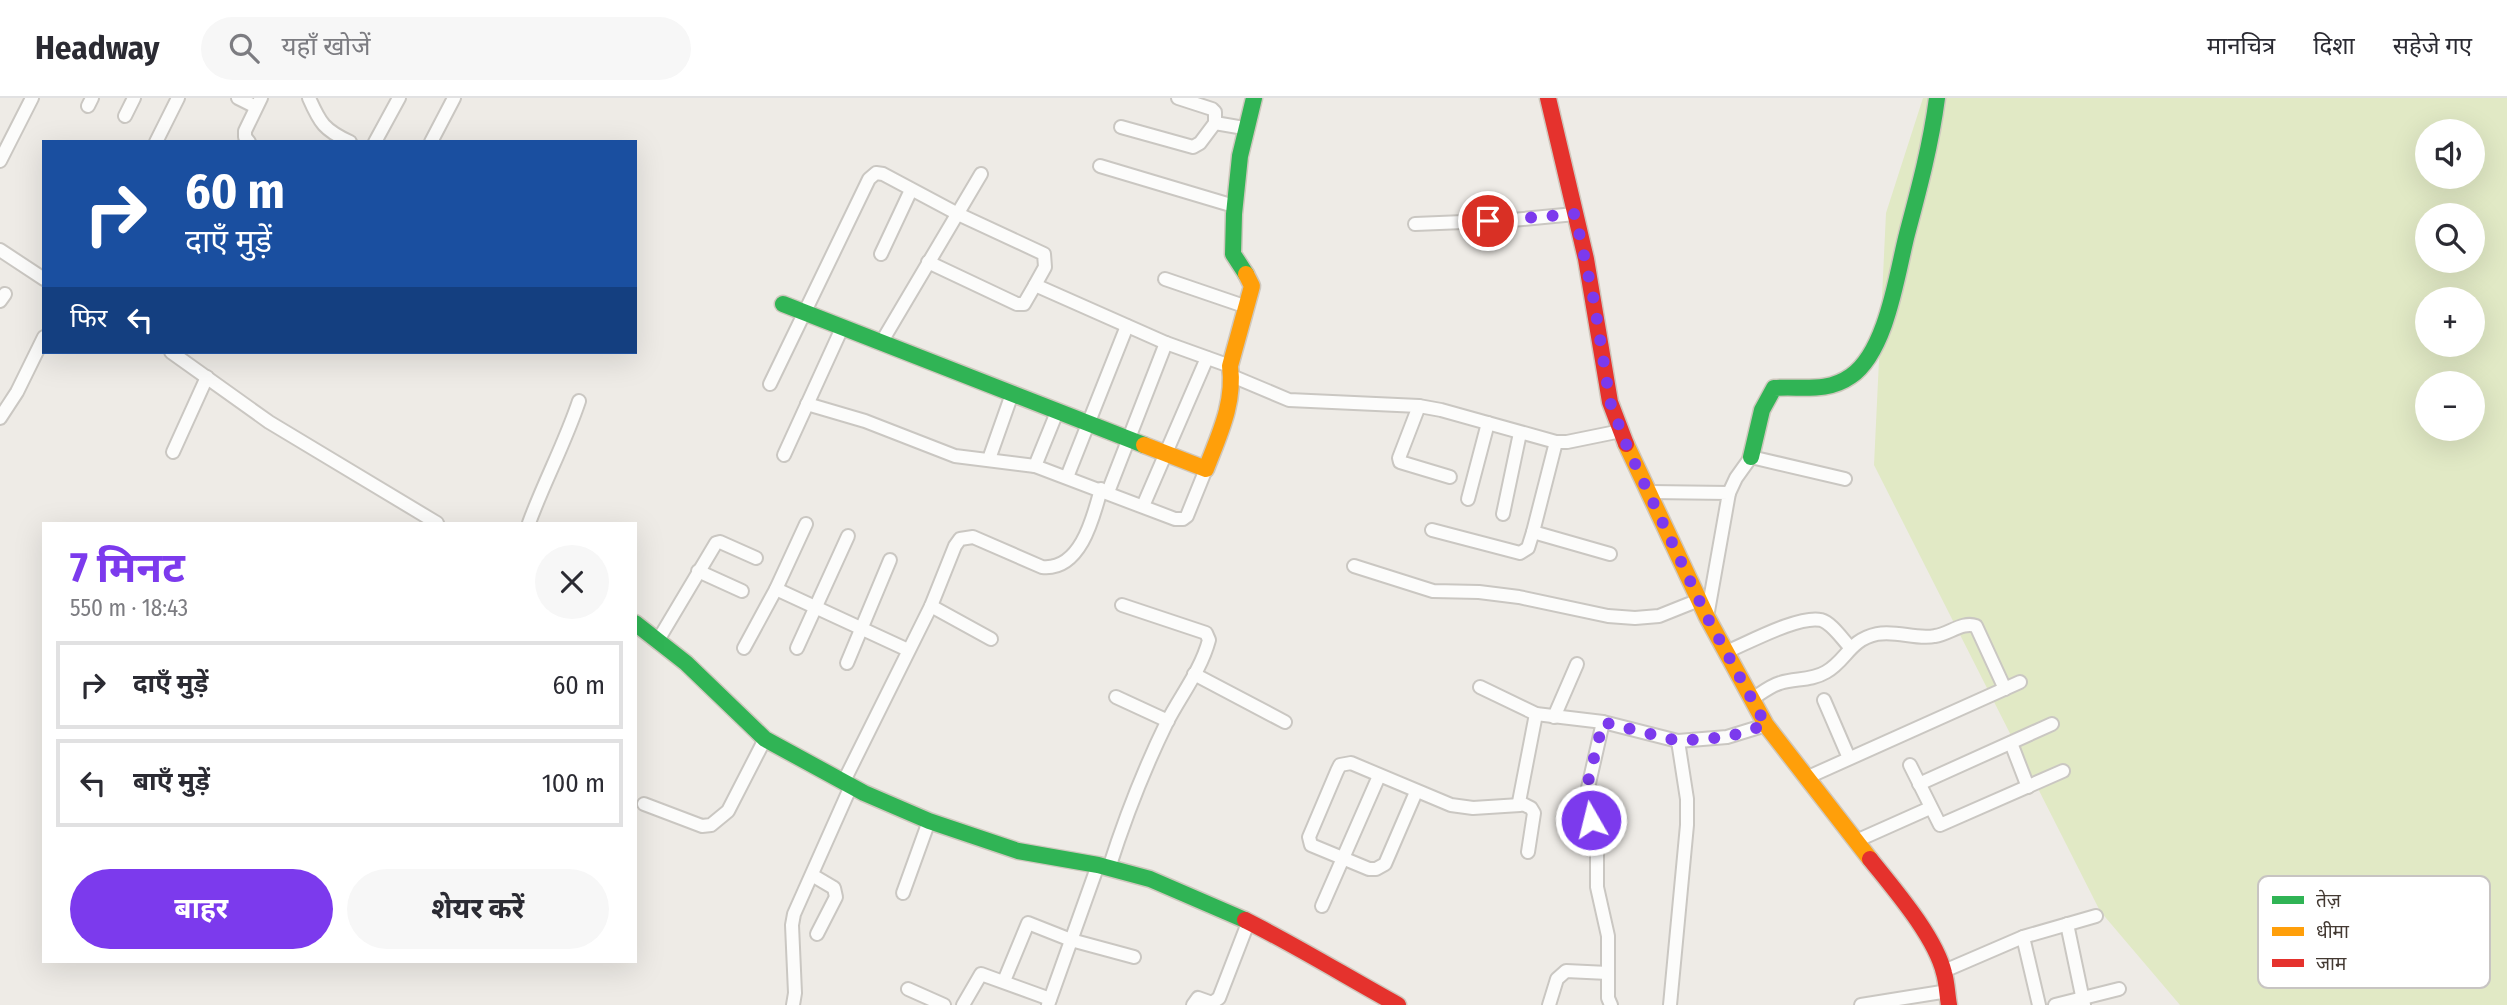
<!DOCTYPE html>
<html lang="hi">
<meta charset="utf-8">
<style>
body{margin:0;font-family:"Fira Sans Condensed","Noto Sans Devanagari",sans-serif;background:#f7f7f7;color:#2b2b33;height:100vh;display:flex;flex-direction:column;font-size:26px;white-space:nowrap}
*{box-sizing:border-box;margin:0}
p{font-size:23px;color:#7c7c81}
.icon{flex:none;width:38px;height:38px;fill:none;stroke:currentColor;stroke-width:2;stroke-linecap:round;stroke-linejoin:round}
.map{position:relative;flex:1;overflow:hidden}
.side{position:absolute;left:42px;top:424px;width:595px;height:441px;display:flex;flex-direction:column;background:#fff;border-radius:0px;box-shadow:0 7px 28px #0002}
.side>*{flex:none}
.top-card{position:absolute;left:42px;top:42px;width:595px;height:214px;border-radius:0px;box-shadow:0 7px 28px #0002;background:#1a4fa0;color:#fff;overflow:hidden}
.controls{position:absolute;left:2415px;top:21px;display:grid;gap:14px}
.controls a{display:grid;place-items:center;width:70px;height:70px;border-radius:50%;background:#fff;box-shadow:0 7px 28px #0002;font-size:35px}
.pin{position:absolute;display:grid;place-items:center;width:60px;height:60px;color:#fff;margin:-30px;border:4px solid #fff;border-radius:50%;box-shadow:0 2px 7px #0007}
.me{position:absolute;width:77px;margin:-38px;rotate:352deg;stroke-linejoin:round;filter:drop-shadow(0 0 5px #0008)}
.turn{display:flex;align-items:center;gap:24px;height:147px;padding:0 28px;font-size:32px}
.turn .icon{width:91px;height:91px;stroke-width:2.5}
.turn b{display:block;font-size:49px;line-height:60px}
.then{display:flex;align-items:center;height:66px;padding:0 28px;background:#0003;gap:14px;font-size:26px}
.round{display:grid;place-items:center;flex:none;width:74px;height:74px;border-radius:37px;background:#f7f7f7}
.summary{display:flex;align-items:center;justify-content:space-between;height:119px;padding:0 28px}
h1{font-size:42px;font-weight:700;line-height:52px;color:#7c3aed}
.action{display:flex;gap:14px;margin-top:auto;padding:14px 28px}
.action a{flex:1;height:80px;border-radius:42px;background:#7c3aed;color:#fff;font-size:28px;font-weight:700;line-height:80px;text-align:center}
.action a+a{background:#f7f7f7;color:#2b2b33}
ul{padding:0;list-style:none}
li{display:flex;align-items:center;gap:21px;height:88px;margin:0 14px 10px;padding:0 14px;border:4px solid #e1e1e2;border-radius:0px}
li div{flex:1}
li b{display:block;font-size:26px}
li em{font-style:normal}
header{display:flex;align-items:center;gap:42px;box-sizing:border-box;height:98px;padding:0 35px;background:#fff;border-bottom:2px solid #e1e1e2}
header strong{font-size:33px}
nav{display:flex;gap:38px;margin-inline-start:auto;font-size:24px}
.search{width:490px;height:63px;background:#f7f7f7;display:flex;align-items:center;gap:18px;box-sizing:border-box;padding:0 24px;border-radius:38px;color:#7c7c81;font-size:26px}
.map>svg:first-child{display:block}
.green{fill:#e1e9c5;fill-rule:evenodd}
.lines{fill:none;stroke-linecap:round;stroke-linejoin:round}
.street-casing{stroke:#cac7c2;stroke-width:16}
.fast-casing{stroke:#cfc8be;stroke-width:19}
.slow-casing{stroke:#cfc8be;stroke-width:19}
.jam-casing{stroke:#cfc8be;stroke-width:19}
.street{stroke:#fcfcfb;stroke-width:12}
.fast{stroke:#30b455;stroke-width:16}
.slow{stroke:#ff9f0a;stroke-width:16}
.jam{stroke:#e5322d;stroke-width:16}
.route{stroke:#7c3aed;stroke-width:12;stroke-dasharray:0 21.6}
.key{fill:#fff;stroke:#c7c4c2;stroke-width:2}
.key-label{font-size:19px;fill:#443a33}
</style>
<header>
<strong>Headway</strong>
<div class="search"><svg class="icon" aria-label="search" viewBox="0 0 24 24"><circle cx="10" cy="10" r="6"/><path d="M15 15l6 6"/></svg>यहाँ खोजें</div>
<nav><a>मानचित्र</a><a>दिशा</a><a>सहेजे गए</a></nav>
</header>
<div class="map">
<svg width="2507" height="907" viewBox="0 0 2507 907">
<rect width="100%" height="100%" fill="#eeebe6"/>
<path class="green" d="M1923,0H2507V907H2180L2100,813L1874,367L1886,115ZM2427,33H2473V79H2427ZM2427,117H2473V163H2427ZM2427,201H2473V247H2427ZM2427,285H2473V331H2427Z"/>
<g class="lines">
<defs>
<g id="street">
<path d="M238,0L256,9"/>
<path d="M309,0C320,25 324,32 350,44"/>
<path d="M1178,0L1212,11L1215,14V25"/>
<path d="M88,8L92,0"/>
<path d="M125,18L134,0"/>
<path d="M1121,29L1193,49L1200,45L1215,25L1244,30"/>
<path d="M156,44L178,0"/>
<path d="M249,44L245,39V33L261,0"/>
<path d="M375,44L399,0"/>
<path d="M431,44L454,0"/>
<path d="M0,63L32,0"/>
<path d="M1100,68L1234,108"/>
<path d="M1415,126L1512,122L1575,116"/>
<path d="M0,152L44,181"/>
<path d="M881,156L911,92"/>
<path d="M928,164L1017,206H1024L1035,187"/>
<path d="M1165,181L1247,209"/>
<path d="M0,203L5,196"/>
<path d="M881,245L981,76"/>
<path d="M171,254L269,324L437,425"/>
<path d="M1232,278L1289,302L1419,308L1441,312L1556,344H1567L1621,333"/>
<path d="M770,286L869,81L876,75L883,76L958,116L1044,156L1045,169L1035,187L1166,245L1230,268"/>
<path d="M807,306L865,323L955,358L1035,368L1175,421H1183L1187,418L1206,371"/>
<path d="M1419,308L1399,360L1400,364L1450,379"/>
<path d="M0,320L17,294L44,239"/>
<path d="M1556,344L1533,434L1610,456"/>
<path d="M173,354L207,279"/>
<path d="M784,357L842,230"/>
<path d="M989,361L1012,296"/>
<path d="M1035,368L1057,314"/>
<path d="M1067,379L1127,228"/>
<path d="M1108,394L1166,245"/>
<path d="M1650,394L1729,395L1707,519"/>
<path d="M1729,395L1736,380L1751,359L1845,381"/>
<path d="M1468,401L1488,325"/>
<path d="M1143,408L1207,260"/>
<path d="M1503,416L1520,335"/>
<path d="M529,425C544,384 565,345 579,303"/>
<path d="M1432,432L1520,455L1528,450L1533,434"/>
<path d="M1354,468L1433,493L1479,494L1519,499L1608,518L1635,520L1659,518L1699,502"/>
<path d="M698,473L742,493"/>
<path d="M776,491L908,552"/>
<path d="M931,508L991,541"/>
<path d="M657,544L716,445L720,444L756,460"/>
<path d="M744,550L776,491L806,426"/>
<path d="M797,550L848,438"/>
<path d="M1726,554C1748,545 1799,517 1821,522C1832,525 1842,541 1850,549"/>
<path d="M847,565L890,462"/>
<path d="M1194,576L1285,624"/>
<path d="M1480,589L1536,616L1603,624L1678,643L1727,639L1766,627"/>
<path d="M1116,599L1168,623"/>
<path d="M1752,601C1760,596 1770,588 1780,585C1795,580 1811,583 1826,574C1847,562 1849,542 1877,536C1897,532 1916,542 1935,538C1949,536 1963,523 1976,528L2005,591"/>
<path d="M1824,602L1849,660"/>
<path d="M1554,619L1577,566"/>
<path d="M1603,624L1585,703L1591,722L1597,755V789L1608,838V900L1611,907"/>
<path d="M2011,645L2028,689"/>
<path d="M1910,667L1940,727L2063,673"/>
<path d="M1806,680L2020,584"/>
<path d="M844,683L931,508L955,448L960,441L973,439L1042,469C1080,473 1093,421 1101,391"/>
<path d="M1919,686L2052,626"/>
<path d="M1416,694L1385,766L1376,771H1369L1311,747L1309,739L1337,673L1340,667L1351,665L1451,707L1473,710L1520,707"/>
<path d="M644,706L702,728L711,727L728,713L765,641"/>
<path d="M1856,743L1930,710"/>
<path d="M1528,754L1534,715L1531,710L1519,704L1536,616"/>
<path d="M1109,770C1125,720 1144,671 1167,624C1181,597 1201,572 1209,542L1206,535L1122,507"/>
<path d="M812,777L834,790L836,799L817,836"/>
<path d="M903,795L929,723"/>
<path d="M1322,808L1379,678"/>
<path d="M2067,826L2084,907"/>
<path d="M2023,839L2039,907"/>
<path d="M1944,873L2023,839L2096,818"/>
<path d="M1004,883L1028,825L1071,842L1134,859"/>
<path d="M908,891L944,907"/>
<path d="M793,907L795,895L792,827L794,816L851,688"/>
<path d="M963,907L981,876L1050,901"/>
<path d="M1048,907L1098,767"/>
<path d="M1193,907L1198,900L1212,905L1219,900L1248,825"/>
<path d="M1549,907L1557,881L1566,873L1608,875"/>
<path d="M1670,907L1687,727V701L1678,643"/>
<path d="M1861,907L1948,893"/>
<path d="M2055,907L2119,891"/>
</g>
<g id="fast">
<path d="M1246,176L1233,156L1234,116L1240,58L1254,0"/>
<path d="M783,206L1144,347"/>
<path d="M1751,359L1762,312L1774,290C1802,288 1827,295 1851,278C1887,253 1897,175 1907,136C1919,91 1931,46 1937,0"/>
<path d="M635,525L686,565L765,641L864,695L929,723L1018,753L1098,767L1150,781L1245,822"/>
</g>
<g id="slow">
<path d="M1626,346L1707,519L1766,627L1870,761"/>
<path d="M1144,347L1206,371C1219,337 1235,305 1230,268L1252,188L1246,176"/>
</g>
<g id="jam">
<path d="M1548,0L1586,161L1610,304L1626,346"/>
<path d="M1870,761C1894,791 1935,838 1944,875C1947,885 1947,896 1949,907"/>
<path d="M1245,822C1297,848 1347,879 1398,907"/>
</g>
</defs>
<use href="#street" class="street-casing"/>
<use href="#fast" class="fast-casing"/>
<use href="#slow" class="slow-casing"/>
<use href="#jam" class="jam-casing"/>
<use href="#street" class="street"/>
<use href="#fast" class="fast"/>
<use href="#slow" class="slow"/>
<use href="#jam" class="jam"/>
</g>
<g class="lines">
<path class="route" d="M1488,123L1575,116L1594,203L1610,304L1628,351L1707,519L1766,627L1727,639L1678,643L1603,624L1586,692L1584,703L1591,722"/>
</g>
<rect x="2258" y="778" width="232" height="112" rx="10" class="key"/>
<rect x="2272" y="798" width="32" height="8" fill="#30b455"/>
<rect x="2272" y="829" width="32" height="9" fill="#ff9f0a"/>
<rect x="2272" y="861" width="32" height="8" fill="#e5322d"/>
<g class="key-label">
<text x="2316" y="809">तेज़</text>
<text x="2316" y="840">धीमा</text>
<text x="2316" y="872">जाम</text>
</g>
</svg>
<div class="controls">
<a><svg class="icon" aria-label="sound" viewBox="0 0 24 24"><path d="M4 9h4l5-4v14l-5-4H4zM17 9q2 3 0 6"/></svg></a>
<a><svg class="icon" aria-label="search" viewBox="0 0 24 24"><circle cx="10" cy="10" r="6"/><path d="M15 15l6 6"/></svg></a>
<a>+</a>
<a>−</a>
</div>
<div class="pin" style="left:1488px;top:123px;background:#d93025"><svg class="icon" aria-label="arrive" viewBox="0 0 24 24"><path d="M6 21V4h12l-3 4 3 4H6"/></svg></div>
<svg class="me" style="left:1591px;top:722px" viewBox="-20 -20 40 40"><circle r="17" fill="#7c3aed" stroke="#fff" stroke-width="3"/><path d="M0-11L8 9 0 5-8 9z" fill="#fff"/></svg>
<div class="top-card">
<div class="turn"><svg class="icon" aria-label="right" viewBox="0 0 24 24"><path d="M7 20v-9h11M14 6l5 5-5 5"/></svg><div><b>60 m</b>दाएँ मुड़ें</div></div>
<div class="then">फिर<svg class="icon" aria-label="left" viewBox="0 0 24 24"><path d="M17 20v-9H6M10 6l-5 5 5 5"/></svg></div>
</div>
<section class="side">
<div class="summary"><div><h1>7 मिनट</h1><p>550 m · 18:43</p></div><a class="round"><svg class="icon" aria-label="close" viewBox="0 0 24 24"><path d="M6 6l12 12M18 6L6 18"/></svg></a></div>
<ul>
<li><svg class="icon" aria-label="right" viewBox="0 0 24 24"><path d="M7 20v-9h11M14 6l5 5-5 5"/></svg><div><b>दाएँ मुड़ें</b></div><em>60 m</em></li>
<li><svg class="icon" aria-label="left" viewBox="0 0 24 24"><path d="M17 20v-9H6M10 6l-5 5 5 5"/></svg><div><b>बाएँ मुड़ें</b></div><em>100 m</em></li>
</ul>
<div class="action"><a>बाहर</a><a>शेयर करें</a></div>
</section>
</div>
